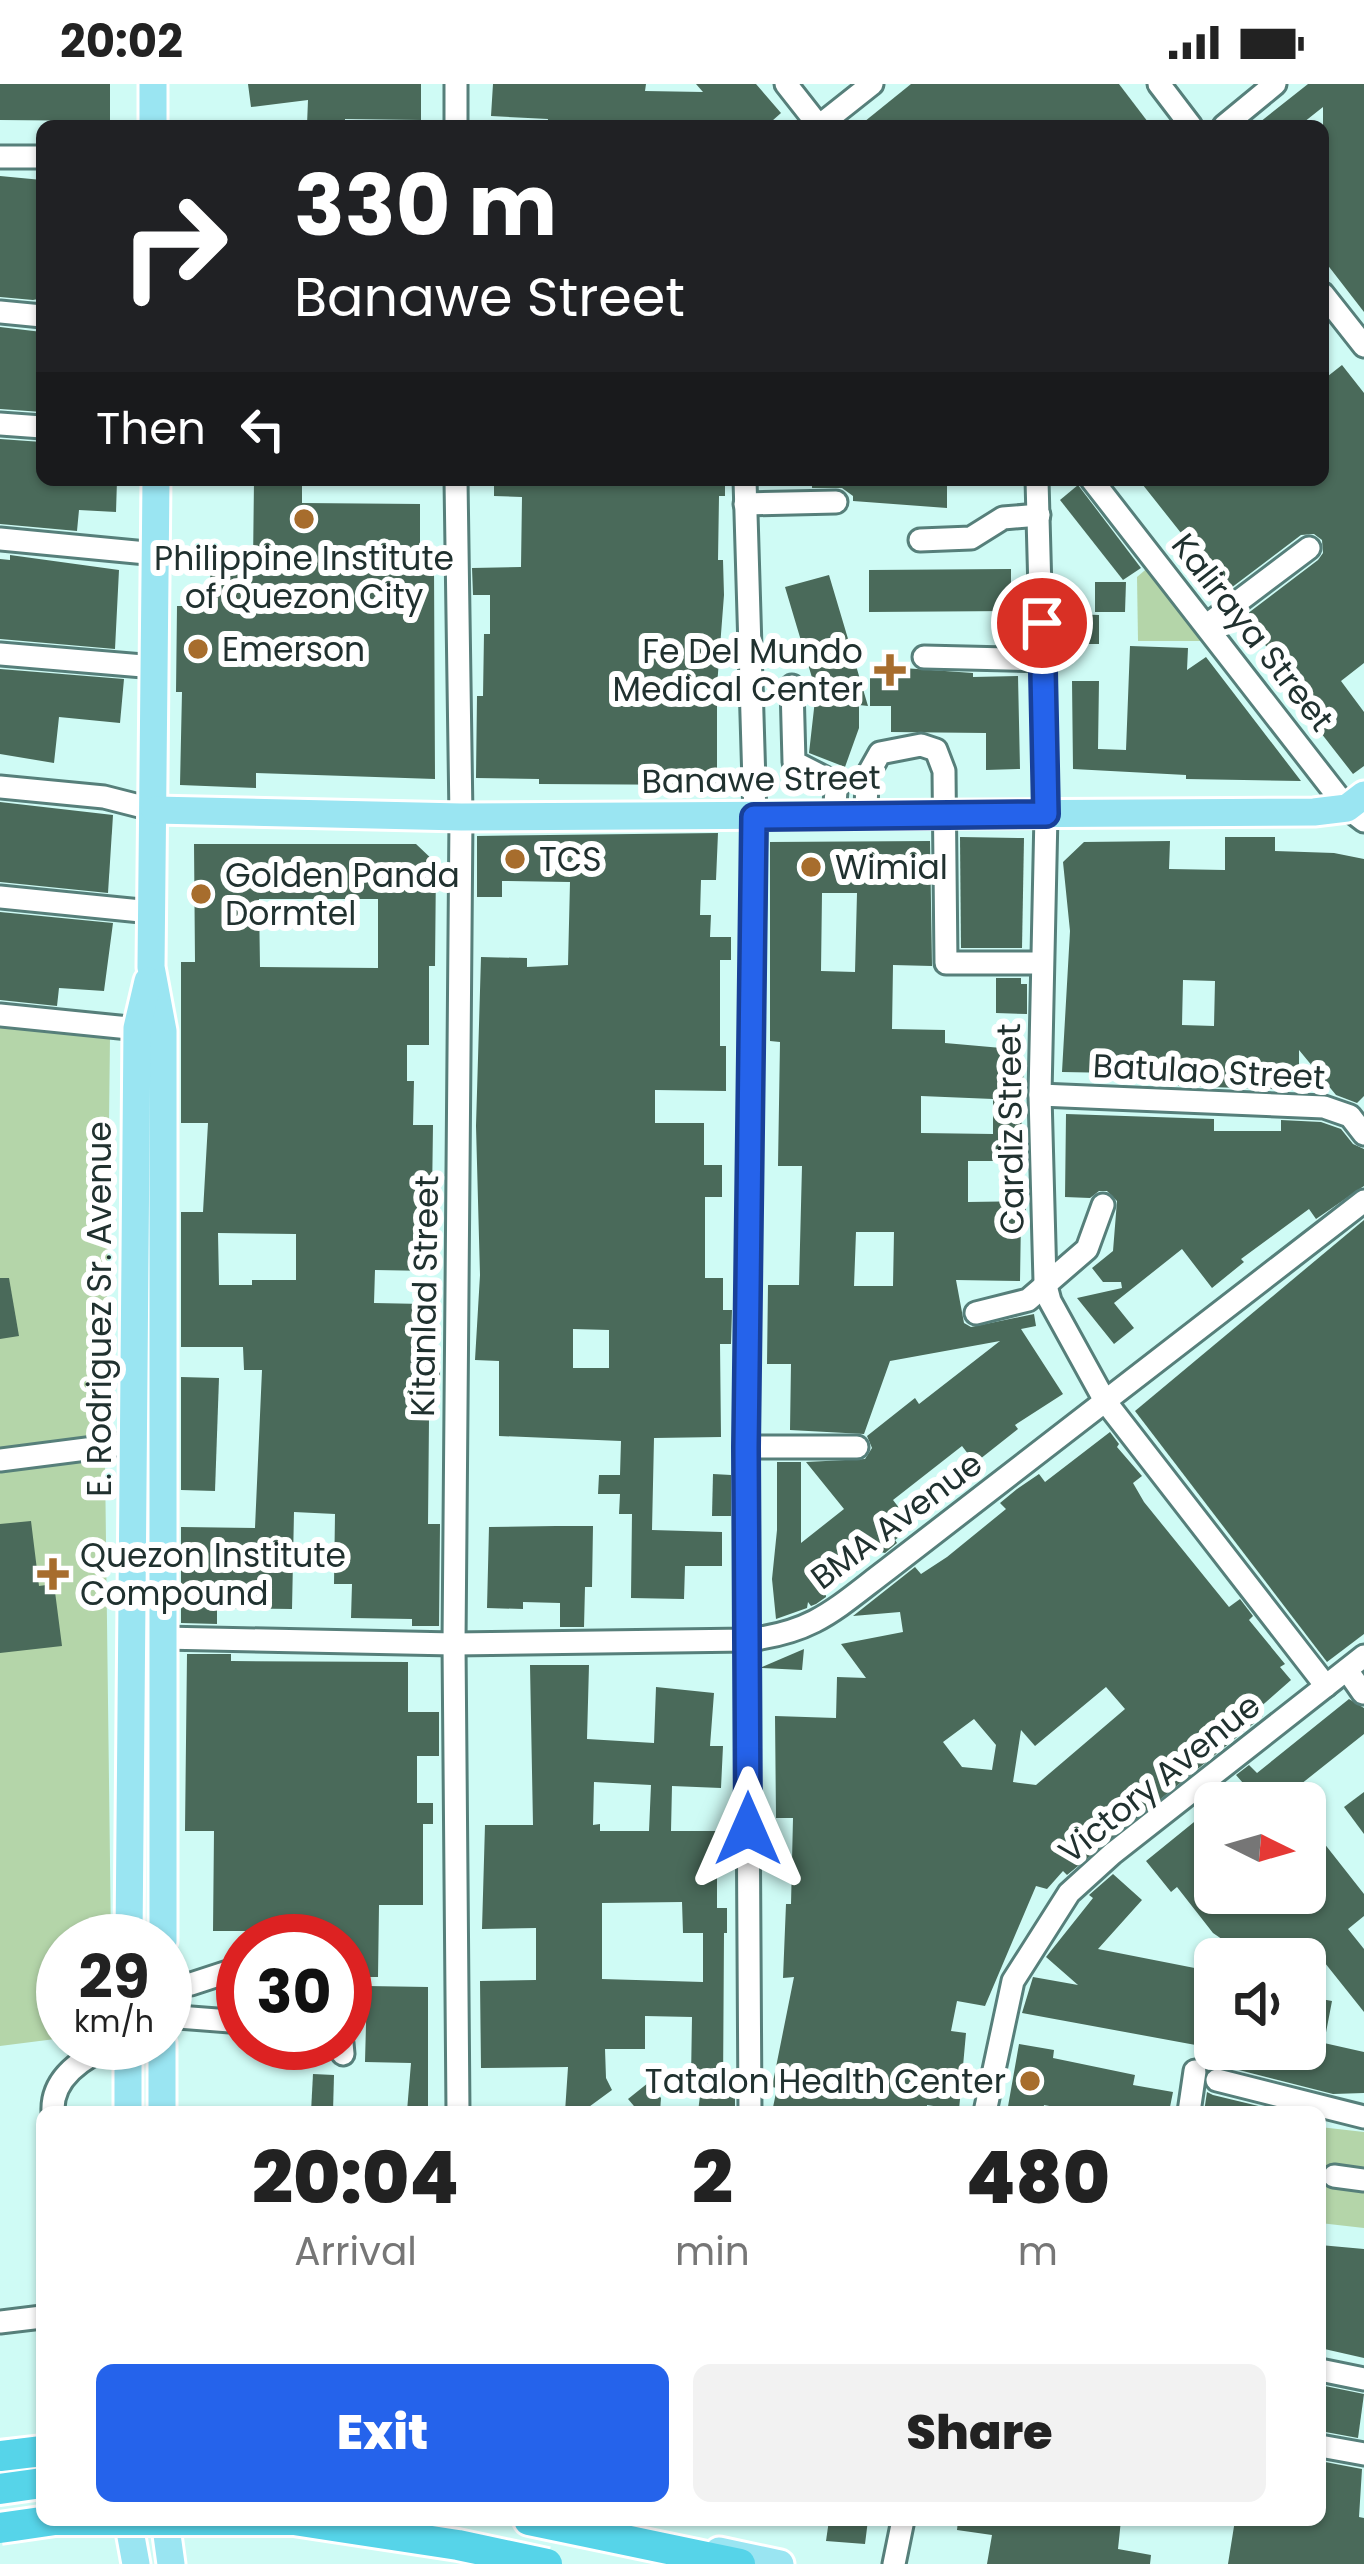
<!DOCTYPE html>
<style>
body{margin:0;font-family:Poppins,sans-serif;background:#f2f2f2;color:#222;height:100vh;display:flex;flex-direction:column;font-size:45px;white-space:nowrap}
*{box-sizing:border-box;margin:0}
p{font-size:39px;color:#767676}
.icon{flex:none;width:66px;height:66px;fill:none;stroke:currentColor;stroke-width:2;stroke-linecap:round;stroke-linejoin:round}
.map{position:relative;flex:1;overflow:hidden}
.sheet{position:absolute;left:36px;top:2022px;width:1290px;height:420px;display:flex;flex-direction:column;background:#fff;border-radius:18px;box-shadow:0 3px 9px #0004}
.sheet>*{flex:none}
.guide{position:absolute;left:36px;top:36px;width:1293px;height:366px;border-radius:18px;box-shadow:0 3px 9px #0004;background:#202124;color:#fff;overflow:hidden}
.needle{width:78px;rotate:95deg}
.tools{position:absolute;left:1194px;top:1698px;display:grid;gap:24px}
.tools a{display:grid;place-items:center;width:132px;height:132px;border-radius:18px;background:#fff;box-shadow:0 3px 9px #0004;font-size:60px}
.speed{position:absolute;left:36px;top:1830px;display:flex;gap:24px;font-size:60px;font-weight:700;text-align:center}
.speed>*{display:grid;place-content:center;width:156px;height:156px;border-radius:50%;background:#fff;box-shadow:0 3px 9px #0004;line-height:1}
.speed small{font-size:30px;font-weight:400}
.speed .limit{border:18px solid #d22;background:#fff;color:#111}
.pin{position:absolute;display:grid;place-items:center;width:102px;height:102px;color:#fff;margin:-51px;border:6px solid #fff;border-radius:50%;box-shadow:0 3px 12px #0007}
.me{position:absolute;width:132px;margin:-66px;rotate:0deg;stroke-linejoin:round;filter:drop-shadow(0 0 9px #0008)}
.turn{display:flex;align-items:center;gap:42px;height:252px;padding:0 60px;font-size:54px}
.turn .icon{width:156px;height:156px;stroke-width:2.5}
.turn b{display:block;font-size:84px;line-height:102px}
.then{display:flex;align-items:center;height:114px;padding:0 60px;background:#0003;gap:24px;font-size:45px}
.eta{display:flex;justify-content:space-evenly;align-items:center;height:204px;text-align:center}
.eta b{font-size:72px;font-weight:800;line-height:84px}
.primary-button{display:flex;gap:24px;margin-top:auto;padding:24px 60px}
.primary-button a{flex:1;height:138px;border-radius:18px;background:#2563eb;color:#fff;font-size:48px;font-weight:800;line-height:138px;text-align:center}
.primary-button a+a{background:#f2f2f2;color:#222}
.status{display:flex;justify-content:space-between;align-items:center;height:84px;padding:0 60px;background:#fff;direction:ltr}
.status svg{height:33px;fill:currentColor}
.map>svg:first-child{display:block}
.green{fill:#b4d5a9}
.building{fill:#4a6a5a;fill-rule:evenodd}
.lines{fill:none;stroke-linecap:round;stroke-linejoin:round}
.minor-casing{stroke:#567f7a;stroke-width:27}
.major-casing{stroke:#fff;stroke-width:33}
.highway-casing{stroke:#fff;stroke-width:36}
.minor{stroke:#fff;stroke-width:21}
.major{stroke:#9ae5f2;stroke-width:27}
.highway{stroke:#56d4e9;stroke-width:30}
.highway-bridge-casing{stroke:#fff;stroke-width:36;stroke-linecap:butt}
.highway-bridge{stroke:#56d4e9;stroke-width:30}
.route-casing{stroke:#184099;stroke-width:30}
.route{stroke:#2563eb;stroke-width:21}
.poi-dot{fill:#a76d2d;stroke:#fff;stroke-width:4.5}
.labels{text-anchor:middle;stroke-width:12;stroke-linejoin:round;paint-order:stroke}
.poi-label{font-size:33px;fill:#20312f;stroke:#fff;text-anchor:start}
.street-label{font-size:33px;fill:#20312f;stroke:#fff}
</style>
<div class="status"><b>20:02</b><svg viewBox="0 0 49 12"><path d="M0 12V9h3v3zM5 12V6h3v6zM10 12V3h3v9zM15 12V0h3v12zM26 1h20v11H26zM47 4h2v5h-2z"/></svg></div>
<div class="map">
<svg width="1364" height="2480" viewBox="0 0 1364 2480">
<rect width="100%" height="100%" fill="#cffbf5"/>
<g class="green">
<path d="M1151,481L1211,557H1138L1137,493Z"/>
<path d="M0,942L110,953L105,1378L111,1857H63V1954L0,1962Z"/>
<path d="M1320,2043L1364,2048V2144L1320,2139Z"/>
</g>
<g class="building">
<path d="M0,0H110V37L0,36Z"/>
<path d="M248,0H421V36L345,35V41H307L308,16L251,23Z"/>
<path d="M493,0H646L645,7L703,8L696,0H756L781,29L772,37L697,36L696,42L596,36V42H547L548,35L491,32Z"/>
<path d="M911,0H1119L1151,42H859Z"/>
<path d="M1308,0H1364V228L1323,175V23L1299,42H1255Z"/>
<path d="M0,92L42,96V176L38,215L33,216L0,213Z"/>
<path d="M0,243L42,248V328L0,325Z"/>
<path d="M1342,281L1364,309V579L1341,597L1364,628V682L1353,690L1314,640L1320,636L1297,601L1243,533L1318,476L1323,469L1322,456L1314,450L1301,451L1227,507L1139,396H1323V296Z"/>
<path d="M0,355L42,358V396H117L116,428L79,426L77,447L0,440Z"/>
<path d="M254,396H302V419L420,420V482H434L435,695L256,689V704L180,701L182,608H176L177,522H207L212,476L253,480Z"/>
<path d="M494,396H725V412H719L718,476H723L724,511L717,602V701L539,700V695L476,694L477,612H483L484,550H490V511H473L472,484L521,483L522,413L494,412Z"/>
<path d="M812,396H947V424L853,417V412L842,404H812Z"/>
<path d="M1078,401L1141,484L1123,496L1060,416Z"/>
<path d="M10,471L119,486L115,565L0,555V475L10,476Z"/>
<path d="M1011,485V527L869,528V486Z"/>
<path d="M829,491L868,622L859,621V644L845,683L809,669L816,607L785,503Z"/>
<path d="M1095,498H1126L1125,528H1095Z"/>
<path d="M1072,530L1099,531V560H1071Z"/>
<path d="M1130,562L1188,564L1187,586L1206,573L1301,697L1186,695V691L1073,685L1072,597H1099L1098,665L1126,666Z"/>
<path d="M903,584L973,589V593L1018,592L1020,685L986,686V649L891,648V622H870V594H903Z"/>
<path d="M0,585L124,595L120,639L59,633L54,679L0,670Z"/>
<path d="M0,718L113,731L108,809L0,798Z"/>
<path d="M718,749L716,796H701L700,831H711L710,853H731V876H720V962H726V1007L655,1006V1039H704V1081H722V1113H705V1194H723V1226H732L731,1260H720L721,1353L654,1354L652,1446L722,1448V1482H685L684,1515L631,1514L632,1430H619L620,1410H598L599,1391H620L621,1357L499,1352V1277L475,1276L480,1191L476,1042L481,873L527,874V883L568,881L570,798L502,797V813H477V752ZM573,1245L609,1246V1284H573Z"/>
<path d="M960,753L1024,754L1022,864H961Z"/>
<path d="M1225,753H1275V767L1334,769L1364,775V1012L1357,1019L1336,1011L1299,966V1006L1178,1002L1179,984L1118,983V989L1062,988L1070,847L1063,778L1084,758L1170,757L1169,785L1225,786ZM1183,896L1215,897L1214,942L1182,941Z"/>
<path d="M930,757L932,882L893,881L892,945L945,946V959L1013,965L1012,976L1024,977L1020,1077H968V1118L1026,1117V1133H1021L1020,1197L956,1196L964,1239L971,1243L1034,1230L1036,1242L1021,1245L1063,1310L1015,1341L1018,1345L975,1379L962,1362L893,1416L913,1442L895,1456L897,1459L885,1469L876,1467L825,1503L826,1513L816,1520L811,1522L808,1518L807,1524L776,1535L772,1495L777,1446V1378H801V1459L844,1425L806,1378L865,1375L872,1364L867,1352L915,1314L919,1320L1000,1257L890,1277L864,1350L790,1346L791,1280H767L768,1201H799L802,1082H778L780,958L770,957V758ZM822,809H857L855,888L821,887ZM921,1012L993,1015V1050L921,1049ZM856,1148H894L893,1202H854Z"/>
<path d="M194,760H416L436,779L435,882H429V961H407V997H414L413,1041H433L431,1187L375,1186L374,1219L423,1220V1272H440V1292L434,1291L435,1335H429L428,1440H440L439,1542H412V1535L351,1534L352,1500H334L335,1430L294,1428L292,1525L217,1524V1540L181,1539V1443L255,1444L262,1286H244L243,1263H181V1128H203L208,1039H181V878H195ZM259,815H378V884L260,883ZM218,1149L296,1150V1196H252V1201H219Z"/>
<path d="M0,828L113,839L104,907L59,904L57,922L0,916Z"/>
<path d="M996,894H1021V900H1027V930L996,929Z"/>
<path d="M1066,1030L1214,1035V1047H1281V1036L1321,1038L1341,1045L1353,1060L1364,1065V1102L1316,1135L1309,1125L1241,1175L1244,1178L1212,1204L1182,1165L1114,1219L1134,1244L1114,1260L1077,1214L1122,1204L1121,1198H1103L1092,1184L1113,1167L1117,1117L1107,1107H1099L1090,1114L1065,1113Z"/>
<path d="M1364,1136V1550L1327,1578L1135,1327Z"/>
<path d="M0,1194H9L19,1252L0,1255Z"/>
<path d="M181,1293L219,1294L215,1407L181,1406Z"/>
<path d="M1110,1348L1119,1360L1117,1363L1142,1392L1133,1399L1144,1418L1229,1523L1240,1515L1253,1532L1249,1536L1285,1580L1280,1583L1291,1596L1258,1625L1263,1632L1067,1791L1063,1787L1047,1805L1036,1802L985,1922L957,1917L951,1947L966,1949L959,2026L927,2021V2025L896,2022L895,2028H772L777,2004L772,2003L794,1893L783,1894L786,1820H791L793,1734H776L775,1632L836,1634L837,1593L866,1594L841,1560L903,1548L900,1528L853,1532L915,1483L921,1490L947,1473L1006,1425L1000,1419L1017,1405L1039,1390L1045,1398ZM1106,1603L1125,1625L1036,1701L1013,1698L1021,1646L1035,1662ZM974,1635L996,1661L992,1686L962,1683L943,1658Z"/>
<path d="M713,1390L731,1391V1432H712Z"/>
<path d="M31,1437L39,1502L54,1500L62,1562L0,1569V1440Z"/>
<path d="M556,1442H593L592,1503H585L584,1543H560V1519L523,1518V1525L487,1524L489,1443Z"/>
<path d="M804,1565L802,1586L762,1584V1583Z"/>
<path d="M187,1570H231V1577L408,1578V1628H439V1672H417V1719H433V1740H423V1821H379L378,1893H345V1857L276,1854L277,1847H213L214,1747H185Z"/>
<path d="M530,1581H589L587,1655L654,1659L656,1603L714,1609L710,1662H723L721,1704L672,1702L671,1747H722V1778H717V1824H727V1849H724L723,2005L735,2006V2028H698L702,1995H691L692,1933L645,1932V1965H605L606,1994L612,2006L582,2028H565L568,1983L481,1984L480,1897L536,1896V1844L482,1845L485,1741H533ZM594,1698L651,1701L649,1747H600V1740L593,1741ZM682,1818L683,1849H703V1898L602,1895V1819Z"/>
<path d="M1349,1615L1364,1624V1650L1291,1708L1300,1719H1218L1243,1699L1236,1691L1249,1681L1257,1689Z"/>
<path d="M1364,1708V1750L1344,1723Z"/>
<path d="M1215,1721V1809H1305V1735L1364,1810V1832L1348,1845L1364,1865V1928L1317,1869L1313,1875H1251L1213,1849L1177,1803L1171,1808L1146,1777Z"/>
<path d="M1113,1790L1142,1816L1098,1865L1215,1888V1922L1208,1920L1201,1962L1022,1929L1033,1893L1078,1901L1046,1873L1093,1814L1089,1811Z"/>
<path d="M367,1902L428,1903V2028L407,2027L411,1979L365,1978Z"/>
<path d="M1305,1912L1332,1917L1324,1959L1364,1968V2009L1333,2010L1231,1984L1235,1965H1305Z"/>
<path d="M1019,1960L1054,1966L1053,1974L1135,1991L1133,2001L1173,2008L1169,2028H1081L1044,2021L1043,2028H1007Z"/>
<path d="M313,1990L334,1991L333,2028H311Z"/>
<path d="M648,1999L661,2014L660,2028H639L628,2015Z"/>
<path d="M1207,2008L1213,2011L1283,2028H1204Z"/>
<path d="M1320,2161L1364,2165V2274L1320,2264Z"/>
<path d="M1320,2301L1364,2310L1358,2354L1320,2347Z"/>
<path d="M1320,2377L1362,2385L1359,2433L1364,2434V2480H1228L1235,2436H1320Z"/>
<path d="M829,2436H868L865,2460L826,2457Z"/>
<path d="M958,2436H1121L1118,2465L1151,2471L1150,2480H987L992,2451L957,2446Z"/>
</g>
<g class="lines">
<defs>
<g id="minor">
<path d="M786,0L819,42"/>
<path d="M1159,0L1191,42"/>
<path d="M456,42V0"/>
<path d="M819,42L872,0"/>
<path d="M1224,42L1275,0"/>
<path d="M0,73H42"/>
<path d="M1323,210L1364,262"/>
<path d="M0,228L42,232"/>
<path d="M0,340L42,343"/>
<path d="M456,396L461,733L454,1560L458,2028"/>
<path d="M745,396L755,733L746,1363L750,2028"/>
<path d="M1037,396L1046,730L1040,1011L1045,1198L1050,1217L1105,1317L1326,1602"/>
<path d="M1092,396L1347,724L1364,737"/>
<path d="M745,420L836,418"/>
<path d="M0,455L157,470"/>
<path d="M920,456L971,454L1003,434L1039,431"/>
<path d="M1207,541L1309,464"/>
<path d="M0,570L155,583"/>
<path d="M924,573L1043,576"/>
<path d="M792,602L794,678L833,698L836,707L834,731"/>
<path d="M0,703L104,713L155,726"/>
<path d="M866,730L867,692L880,669L921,661L936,666L944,687L946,879H1041"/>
<path d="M0,813L151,828"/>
<path d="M0,931L149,946"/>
<path d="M1040,1011L1324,1023L1350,1032L1364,1050"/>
<path d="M976,1229L1028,1216L1087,1165L1103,1121"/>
<path d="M746,1363H857"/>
<path d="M0,1376L133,1359"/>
<path d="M163,1554L454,1560L747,1556C815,1548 835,1525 888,1485L1364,1117"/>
<path d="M1347,1586L1363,1609"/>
<path d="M165,1900H191L243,1883"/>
<path d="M165,1932L243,1938"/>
<path d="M342,1959L343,1970"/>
<path d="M1217,1996L1364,2033"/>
<path d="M53,2028C51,1992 87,1971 117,1959"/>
<path d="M985,2028L1013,1897L1069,1809L1112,1770L1364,1572"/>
<path d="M1189,2028L1195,1987"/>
<path d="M1334,2092L1364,2096"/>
<path d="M0,2238L42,2233"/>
<path d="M1320,2286L1364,2295"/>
<path d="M1320,2362L1364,2370"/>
<path d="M894,2480L903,2436"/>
</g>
<g id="major">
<path d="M153,42V0"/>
<path d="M156,396L151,883L163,947V1857"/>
<path d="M155,726L461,733L1314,728L1347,724L1364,711"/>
<path d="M129,1857L137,944L148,897"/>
<path d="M128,2028V1959"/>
<path d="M162,2028V1959"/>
<path d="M128,2436L136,2480"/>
<path d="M165,2436L171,2480"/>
<path d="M719,2467L780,2480"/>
</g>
<g id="highway">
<path d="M0,2372L42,2367"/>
<path d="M0,2405L42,2399"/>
<path d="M529,2436L740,2480"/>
</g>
</defs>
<use href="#minor" class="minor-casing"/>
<use href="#major" class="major-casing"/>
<use href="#highway" class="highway-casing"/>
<use href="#minor" class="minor"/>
<use href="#major" class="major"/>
<use href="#highway" class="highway"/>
<defs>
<path id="highway-bridge" d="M0,2444L55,2436H294L458,2461L547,2480"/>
</defs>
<use href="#highway-bridge" class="highway-bridge-casing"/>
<use href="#highway-bridge" class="highway-bridge"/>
</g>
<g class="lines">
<defs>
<path id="route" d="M748,1745L746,1363L754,733L1046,730L1042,539"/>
</defs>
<use href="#route" class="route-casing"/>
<use href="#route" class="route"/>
</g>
<g class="poi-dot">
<circle cx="304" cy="435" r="12"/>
<circle cx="198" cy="565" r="12"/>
<path d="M884 568h12v12h12v12h-12v12h-12v-12h-12v-12h12z"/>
<circle cx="515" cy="775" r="12"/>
<circle cx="811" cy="783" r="12"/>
<circle cx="201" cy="810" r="12"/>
<path d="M47 1472h12v12h12v12h-12v12h-12v-12h-12v-12h12z"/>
<circle cx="1030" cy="1997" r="12"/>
</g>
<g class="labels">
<g class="poi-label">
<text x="304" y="486" text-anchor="middle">Philippine Institute<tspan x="304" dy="38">of Quezon City</tspan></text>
<text x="222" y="577">Emerson</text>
<text x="863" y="579" text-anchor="end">Fe Del Mundo<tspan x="863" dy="38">Medical Center</tspan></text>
<text x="539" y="787">TCS</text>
<text x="835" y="795">Wimial</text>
<text x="225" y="803">Golden Panda<tspan x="225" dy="38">Dormtel</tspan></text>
<text x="80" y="1483">Quezon Institute<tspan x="80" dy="38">Compound</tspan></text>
<text x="1006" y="2009" text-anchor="end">Tatalon Health Center</text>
</g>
<g class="street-label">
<text transform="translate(1253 548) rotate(52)" y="12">Kaliraya Street</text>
<text transform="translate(761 695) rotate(-1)" y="12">Banawe Street</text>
<text transform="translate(1209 987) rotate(3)" y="12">Batulao Street</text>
<text transform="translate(1010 1045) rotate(-91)" y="12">Cardiz Street</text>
<text transform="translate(424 1212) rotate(-89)" y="12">Kitanlad Street</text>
<text transform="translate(99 1225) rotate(-90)" y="12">E. Rodriguez Sr. Avenue</text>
<text transform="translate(896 1436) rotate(-37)" y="12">BMA Avenue</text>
<text transform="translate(1159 1694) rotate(-39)" y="12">Victory Avenue</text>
</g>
</g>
</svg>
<div class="tools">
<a><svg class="needle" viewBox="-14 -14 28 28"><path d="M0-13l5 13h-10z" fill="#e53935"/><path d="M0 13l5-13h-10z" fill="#767676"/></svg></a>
<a><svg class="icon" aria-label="sound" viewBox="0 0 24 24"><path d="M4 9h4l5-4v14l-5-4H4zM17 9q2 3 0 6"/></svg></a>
</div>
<div class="speed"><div>29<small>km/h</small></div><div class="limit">30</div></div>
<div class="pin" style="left:1042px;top:539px;background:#d93025"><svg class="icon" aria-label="arrive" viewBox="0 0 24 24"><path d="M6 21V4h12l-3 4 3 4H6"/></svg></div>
<svg class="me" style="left:748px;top:1745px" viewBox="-20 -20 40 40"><path d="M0-17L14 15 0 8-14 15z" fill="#2563eb" stroke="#fff" stroke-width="4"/></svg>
<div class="guide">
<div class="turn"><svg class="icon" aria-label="right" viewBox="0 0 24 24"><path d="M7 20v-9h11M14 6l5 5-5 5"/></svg><div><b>330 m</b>Banawe Street</div></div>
<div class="then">Then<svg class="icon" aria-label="left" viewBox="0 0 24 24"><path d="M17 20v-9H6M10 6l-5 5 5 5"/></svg></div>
</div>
<section class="sheet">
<div class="eta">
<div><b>20:04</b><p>Arrival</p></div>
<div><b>2</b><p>min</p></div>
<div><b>480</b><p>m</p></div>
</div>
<div class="primary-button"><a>Exit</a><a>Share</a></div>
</section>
</div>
